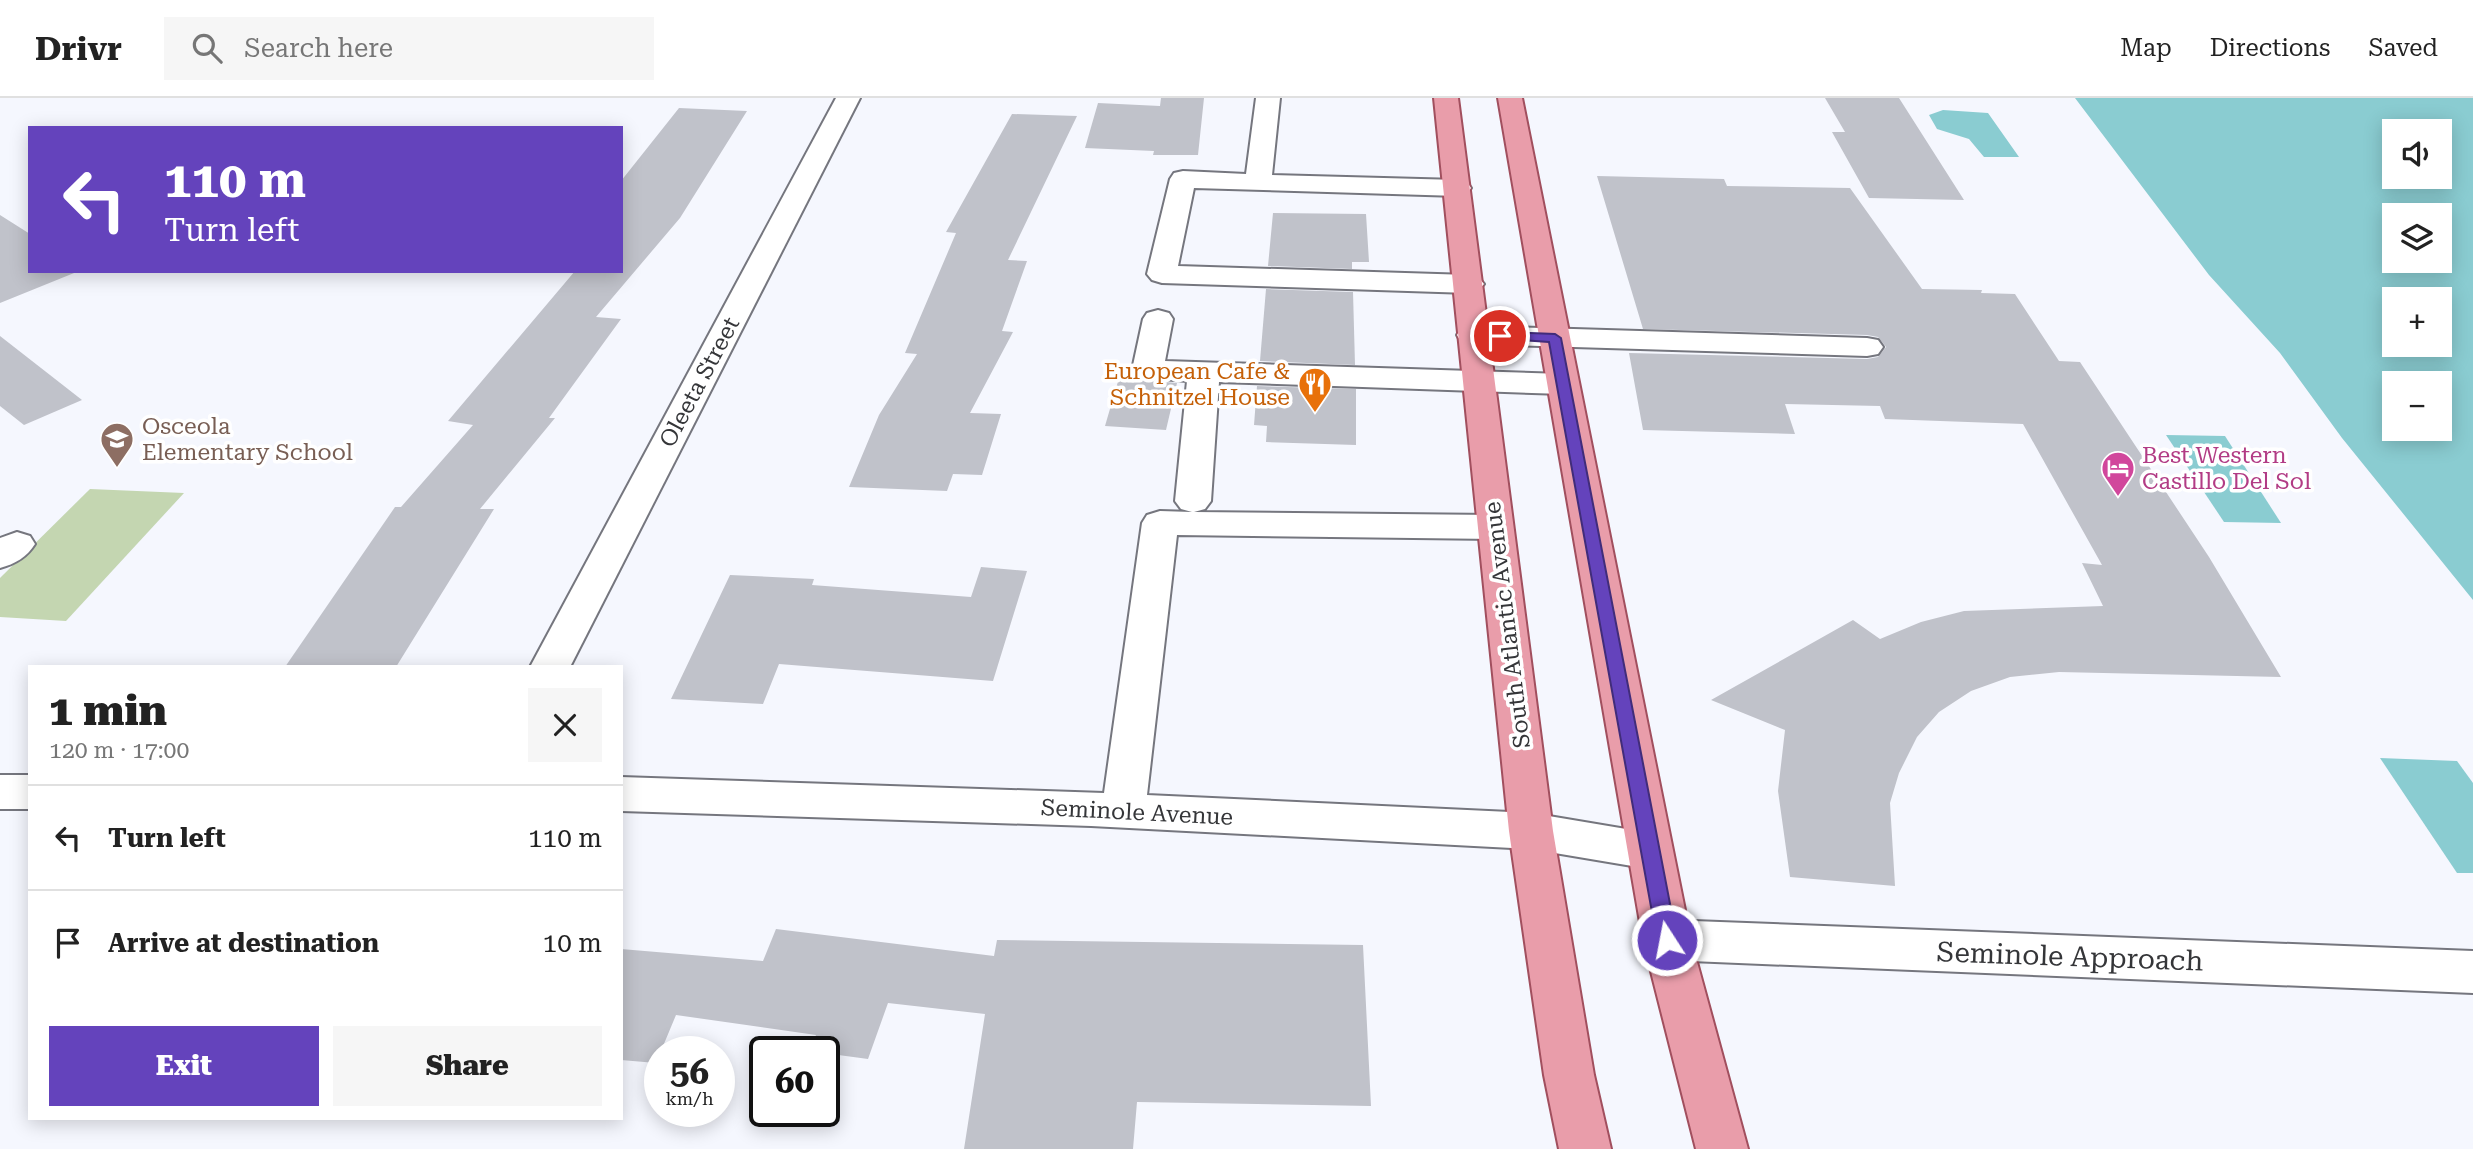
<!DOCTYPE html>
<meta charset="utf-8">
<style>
body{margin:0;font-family:"Roboto Serif",serif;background:#f6f6f6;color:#222;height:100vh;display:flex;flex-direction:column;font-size:26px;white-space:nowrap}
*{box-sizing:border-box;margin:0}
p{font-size:23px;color:#767676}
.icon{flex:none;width:38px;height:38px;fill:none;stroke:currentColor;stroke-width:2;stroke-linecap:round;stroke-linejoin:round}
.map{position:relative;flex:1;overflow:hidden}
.details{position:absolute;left:28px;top:567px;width:595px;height:455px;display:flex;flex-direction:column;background:#fff;border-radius:0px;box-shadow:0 4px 18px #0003}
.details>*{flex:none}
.banner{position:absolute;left:28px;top:28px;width:595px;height:147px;border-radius:0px;box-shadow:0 4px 18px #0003;background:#6443bc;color:#fff;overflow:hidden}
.fabs{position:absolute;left:2382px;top:21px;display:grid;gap:14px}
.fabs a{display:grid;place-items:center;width:70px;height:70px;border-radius:0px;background:#fff;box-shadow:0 4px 18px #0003;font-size:35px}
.speed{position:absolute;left:644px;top:938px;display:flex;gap:14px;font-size:35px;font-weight:700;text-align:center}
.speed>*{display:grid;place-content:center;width:91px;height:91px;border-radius:50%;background:#fff;box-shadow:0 4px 18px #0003;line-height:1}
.speed small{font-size:18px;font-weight:400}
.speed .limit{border:4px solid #111;border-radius:10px;background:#fff;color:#111}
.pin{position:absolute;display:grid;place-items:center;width:60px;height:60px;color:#fff;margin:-30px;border:4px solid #fff;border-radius:50%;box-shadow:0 2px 7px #0007}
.me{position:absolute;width:77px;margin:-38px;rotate:349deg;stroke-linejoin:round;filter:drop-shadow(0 0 5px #0008)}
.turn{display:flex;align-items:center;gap:24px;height:147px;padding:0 21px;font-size:32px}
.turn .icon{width:91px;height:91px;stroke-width:2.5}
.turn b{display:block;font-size:49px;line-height:60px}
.round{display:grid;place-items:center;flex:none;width:74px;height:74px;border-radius:0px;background:#f6f6f6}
.headline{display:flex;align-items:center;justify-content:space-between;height:119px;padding:0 21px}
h1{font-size:42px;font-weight:800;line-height:52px}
.cta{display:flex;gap:14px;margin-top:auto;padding:14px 21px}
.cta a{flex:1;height:80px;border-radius:0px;background:#6443bc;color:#fff;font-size:28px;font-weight:800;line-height:80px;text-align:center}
.cta a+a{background:#f6f6f6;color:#222}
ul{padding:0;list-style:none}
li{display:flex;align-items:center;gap:21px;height:105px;padding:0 21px;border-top:2px solid #e0e0e0}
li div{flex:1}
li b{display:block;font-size:26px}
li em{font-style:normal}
header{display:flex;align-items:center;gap:42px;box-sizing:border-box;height:98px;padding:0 35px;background:#fff;border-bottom:2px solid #e0e0e0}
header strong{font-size:33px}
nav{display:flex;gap:38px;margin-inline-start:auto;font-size:24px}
.search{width:490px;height:63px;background:#f6f6f6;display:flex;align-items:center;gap:18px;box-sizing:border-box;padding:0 24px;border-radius:0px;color:#767676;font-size:26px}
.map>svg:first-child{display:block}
.green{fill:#c4d6b1}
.water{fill:#8accd1;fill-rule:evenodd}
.building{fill:#c0c2ca}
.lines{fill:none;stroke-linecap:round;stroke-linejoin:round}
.minor-casing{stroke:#75767e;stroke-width:4}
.major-casing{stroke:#a14f5e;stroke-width:4}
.minor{fill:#fff;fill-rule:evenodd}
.major{fill:#e99daa;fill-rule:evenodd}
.route{fill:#6443bc;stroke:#412c7a;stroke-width:2}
.labels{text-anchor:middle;stroke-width:7;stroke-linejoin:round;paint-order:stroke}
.food-label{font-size:23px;fill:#c56008;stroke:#fff;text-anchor:end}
.street-label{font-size:23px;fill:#353639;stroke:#fff}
.education-label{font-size:23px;fill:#785e54;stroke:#fff;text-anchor:start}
.hotel-label{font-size:23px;fill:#b23c85;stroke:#fff;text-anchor:start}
.near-street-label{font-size:28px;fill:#353639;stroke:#fff}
</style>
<header>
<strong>Drivr</strong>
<div class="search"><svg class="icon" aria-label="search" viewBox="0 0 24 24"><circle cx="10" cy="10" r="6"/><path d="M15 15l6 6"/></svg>Search here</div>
<nav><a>Map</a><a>Directions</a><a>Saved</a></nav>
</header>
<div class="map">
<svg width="2473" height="1051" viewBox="0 0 2473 1051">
<rect width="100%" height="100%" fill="#f5f7fe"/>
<path class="green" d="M90,391L184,395L66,523L0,519V480Z"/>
<g class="water">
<path d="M2075,0H2473V502L2342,340L2280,255L2209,177ZM2394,33H2440V79H2394ZM2394,117H2440V163H2394ZM2394,201H2440V247H2394ZM2394,285H2440V331H2394Z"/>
<path d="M1943,12L1988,15L2019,59H1984L1969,41L1937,31L1929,17Z"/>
<path d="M2166,337L2225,338L2281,425L2224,424Z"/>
<path d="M2380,660L2457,663L2473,685V775H2457Z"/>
</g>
<g class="building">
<path d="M1161,0H1204L1198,57H1153L1154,53L1085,50L1098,5L1160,8Z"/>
<path d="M1825,0H1899L1964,102L1869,100L1832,34H1845Z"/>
<path d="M679,10L747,13L680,120L596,219L621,221L549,320H555L480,411H494L396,569H285L395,409H401L473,327L448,323L575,173H621V83Z"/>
<path d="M1012,16L1077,18L1008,162L1027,163L1002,233L1013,234L970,315L1001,316L982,377L953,376L947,393L849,389L879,317L917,256L905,255L956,135L946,134Z"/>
<path d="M1597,78L1724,81L1727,88L1850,90L1922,191L1982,192L1981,195L2015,196L2059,263L2080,264L2209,459L2281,579L2059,574L2010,579L1971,593L1939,614L1917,639L1899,675L1890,705L1895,788L1790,779L1778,693L1785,632L1711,602L1853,522L1880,541L1921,524L1964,513L2103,508L2082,465L2102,467L2023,326L1885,321L1880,308L1785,306L1795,336L1643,332L1629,255L1867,261L1878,259L1886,249L1878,239L1867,237L1643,231Z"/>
<path d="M1273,115L1366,116L1369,164H1352V171L1268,168Z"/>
<path d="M0,117L30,136V173H79L0,205Z"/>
<path d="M1266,191L1353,194L1355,267L1260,263Z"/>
<path d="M0,238L82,302L24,327L0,308Z"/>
<path d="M1119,280L1177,285L1166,332L1105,328Z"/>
<path d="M1257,288L1356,291V347L1266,344L1267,328L1254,327Z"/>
<path d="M981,469L1027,473L993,583L779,566L763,606L671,601L730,477L814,481L812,487L971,499Z"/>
<path d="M776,831L994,858L997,842L1363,847L1371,1008L1137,1004L1133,1051H964L985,916L888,905L868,961L809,953L816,937L676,917L656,965L621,962V851L763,863Z"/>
</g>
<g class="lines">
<defs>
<g id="minor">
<path d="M836,0H860L570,569H530Z"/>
<path d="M1256,0H1280L1272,77L1458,82L1467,84L1471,90L1467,96L1458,98L1194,90L1178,168L1469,177L1479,180L1484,186L1479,192L1469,195L1162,185L1152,182L1147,176L1170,81L1174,75L1183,73L1246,76Z"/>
<path d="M1158,212L1169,215L1173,221L1165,263L1563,276L1574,279L1579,286L1574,293L1563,296L1219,284L1211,403L1205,411L1194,414L1495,417L1508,421L1513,429L1508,437L1495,441L1177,437L1147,697L1531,715L1650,735L1666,740L1672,753L1666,766L1650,771L1531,751L1091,728L621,713V679L1104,695L1142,425L1147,417L1160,413L1192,414L1181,411L1175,403L1187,283L1137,279L1132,272L1143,221L1147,215Z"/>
<path d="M1472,228L1867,240L1878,242L1883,249L1878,256L1867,258L1472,246L1461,244L1457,237L1461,230Z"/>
<path d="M17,434L30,438L35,446C27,459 15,466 0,470V440Z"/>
<rect x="0" y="677" width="30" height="34"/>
<path d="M1667,822L2473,853V895L1667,862L1650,856L1643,842L1650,828Z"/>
</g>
<g id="major">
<path d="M1434,0H1458L1553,733L1594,977L1611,1051H1559L1544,977L1509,733Z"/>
<path d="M1498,0H1522L1691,842L1748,1051H1696L1643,842Z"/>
</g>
</defs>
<use href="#minor" class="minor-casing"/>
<use href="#major" class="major-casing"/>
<use href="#minor" class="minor"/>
<use href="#major" class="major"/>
</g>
<path class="route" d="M1500,234L1555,236L1561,240L1677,842L1674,848L1667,851L1660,848L1657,842L1549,244L1495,240V235Z"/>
<defs>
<symbol id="restaurant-pin" viewBox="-11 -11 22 30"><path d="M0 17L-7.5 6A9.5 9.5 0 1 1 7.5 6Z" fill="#e8710a" stroke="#fff"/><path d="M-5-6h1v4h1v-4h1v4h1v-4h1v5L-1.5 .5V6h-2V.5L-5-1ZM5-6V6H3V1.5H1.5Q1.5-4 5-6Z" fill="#fff"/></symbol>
<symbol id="school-pin" viewBox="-11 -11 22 30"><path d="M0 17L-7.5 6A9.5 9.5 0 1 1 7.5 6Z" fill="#8d6e63" stroke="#fff"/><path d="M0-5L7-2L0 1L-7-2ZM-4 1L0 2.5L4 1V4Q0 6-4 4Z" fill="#fff"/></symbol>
<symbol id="hotel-pin" viewBox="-11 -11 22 30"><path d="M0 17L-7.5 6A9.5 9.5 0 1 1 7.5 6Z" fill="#d1479c" stroke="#fff"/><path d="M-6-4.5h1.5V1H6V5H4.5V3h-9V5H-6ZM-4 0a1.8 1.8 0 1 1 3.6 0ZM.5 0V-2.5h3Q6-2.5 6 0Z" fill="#fff"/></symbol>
</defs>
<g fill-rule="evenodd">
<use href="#restaurant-pin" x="1296" y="267" width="38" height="52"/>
<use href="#school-pin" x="98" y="322" width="38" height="52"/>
<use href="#hotel-pin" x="2099" y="351" width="38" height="52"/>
</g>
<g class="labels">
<g class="food-label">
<text x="1290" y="281">European Cafe &amp;<tspan x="1290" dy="26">Schnitzel House</tspan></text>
</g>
<g class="street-label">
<text transform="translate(699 284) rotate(-62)" y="8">Oleeta Street</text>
<text transform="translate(1507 527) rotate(-97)" y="8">South Atlantic Avenue</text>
<text transform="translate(1137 714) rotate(3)" y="8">Seminole Avenue</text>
</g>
<g class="education-label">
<text x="142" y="336">Osceola<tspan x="142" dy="26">Elementary School</tspan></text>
</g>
<g class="hotel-label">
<text x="2142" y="365">Best Western<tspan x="2142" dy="26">Castillo Del Sol</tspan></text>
</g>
<g class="near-street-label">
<text transform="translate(2070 858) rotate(2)" y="10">Seminole Approach</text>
</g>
</g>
</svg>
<div class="fabs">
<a><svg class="icon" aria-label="sound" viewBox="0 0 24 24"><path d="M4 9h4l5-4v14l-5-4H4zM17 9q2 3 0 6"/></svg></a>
<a><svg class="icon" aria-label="layers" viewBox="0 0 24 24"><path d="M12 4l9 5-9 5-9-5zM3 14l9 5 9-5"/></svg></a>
<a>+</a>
<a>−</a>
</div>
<div class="speed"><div>56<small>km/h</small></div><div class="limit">60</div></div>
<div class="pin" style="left:1500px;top:238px;background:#d93025"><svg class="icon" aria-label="arrive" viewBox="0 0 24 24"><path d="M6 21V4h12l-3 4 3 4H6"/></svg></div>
<svg class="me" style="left:1667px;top:842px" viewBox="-20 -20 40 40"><circle r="17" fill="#6443bc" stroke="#fff" stroke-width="3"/><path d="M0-11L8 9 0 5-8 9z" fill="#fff"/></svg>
<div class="banner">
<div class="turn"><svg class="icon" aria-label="left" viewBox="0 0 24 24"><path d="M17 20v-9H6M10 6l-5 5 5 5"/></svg><div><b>110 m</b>Turn left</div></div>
</div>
<section class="details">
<div class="headline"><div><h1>1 min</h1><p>120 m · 17:00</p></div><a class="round"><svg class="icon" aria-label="close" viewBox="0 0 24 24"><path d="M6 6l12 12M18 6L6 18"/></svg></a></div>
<ul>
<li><svg class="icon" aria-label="left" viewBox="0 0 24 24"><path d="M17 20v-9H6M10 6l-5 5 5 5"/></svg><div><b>Turn left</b></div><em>110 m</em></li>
<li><svg class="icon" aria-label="arrive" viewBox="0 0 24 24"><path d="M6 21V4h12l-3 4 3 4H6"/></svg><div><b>Arrive at destination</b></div><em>10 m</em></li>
</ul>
<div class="cta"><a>Exit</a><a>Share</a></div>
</section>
</div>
